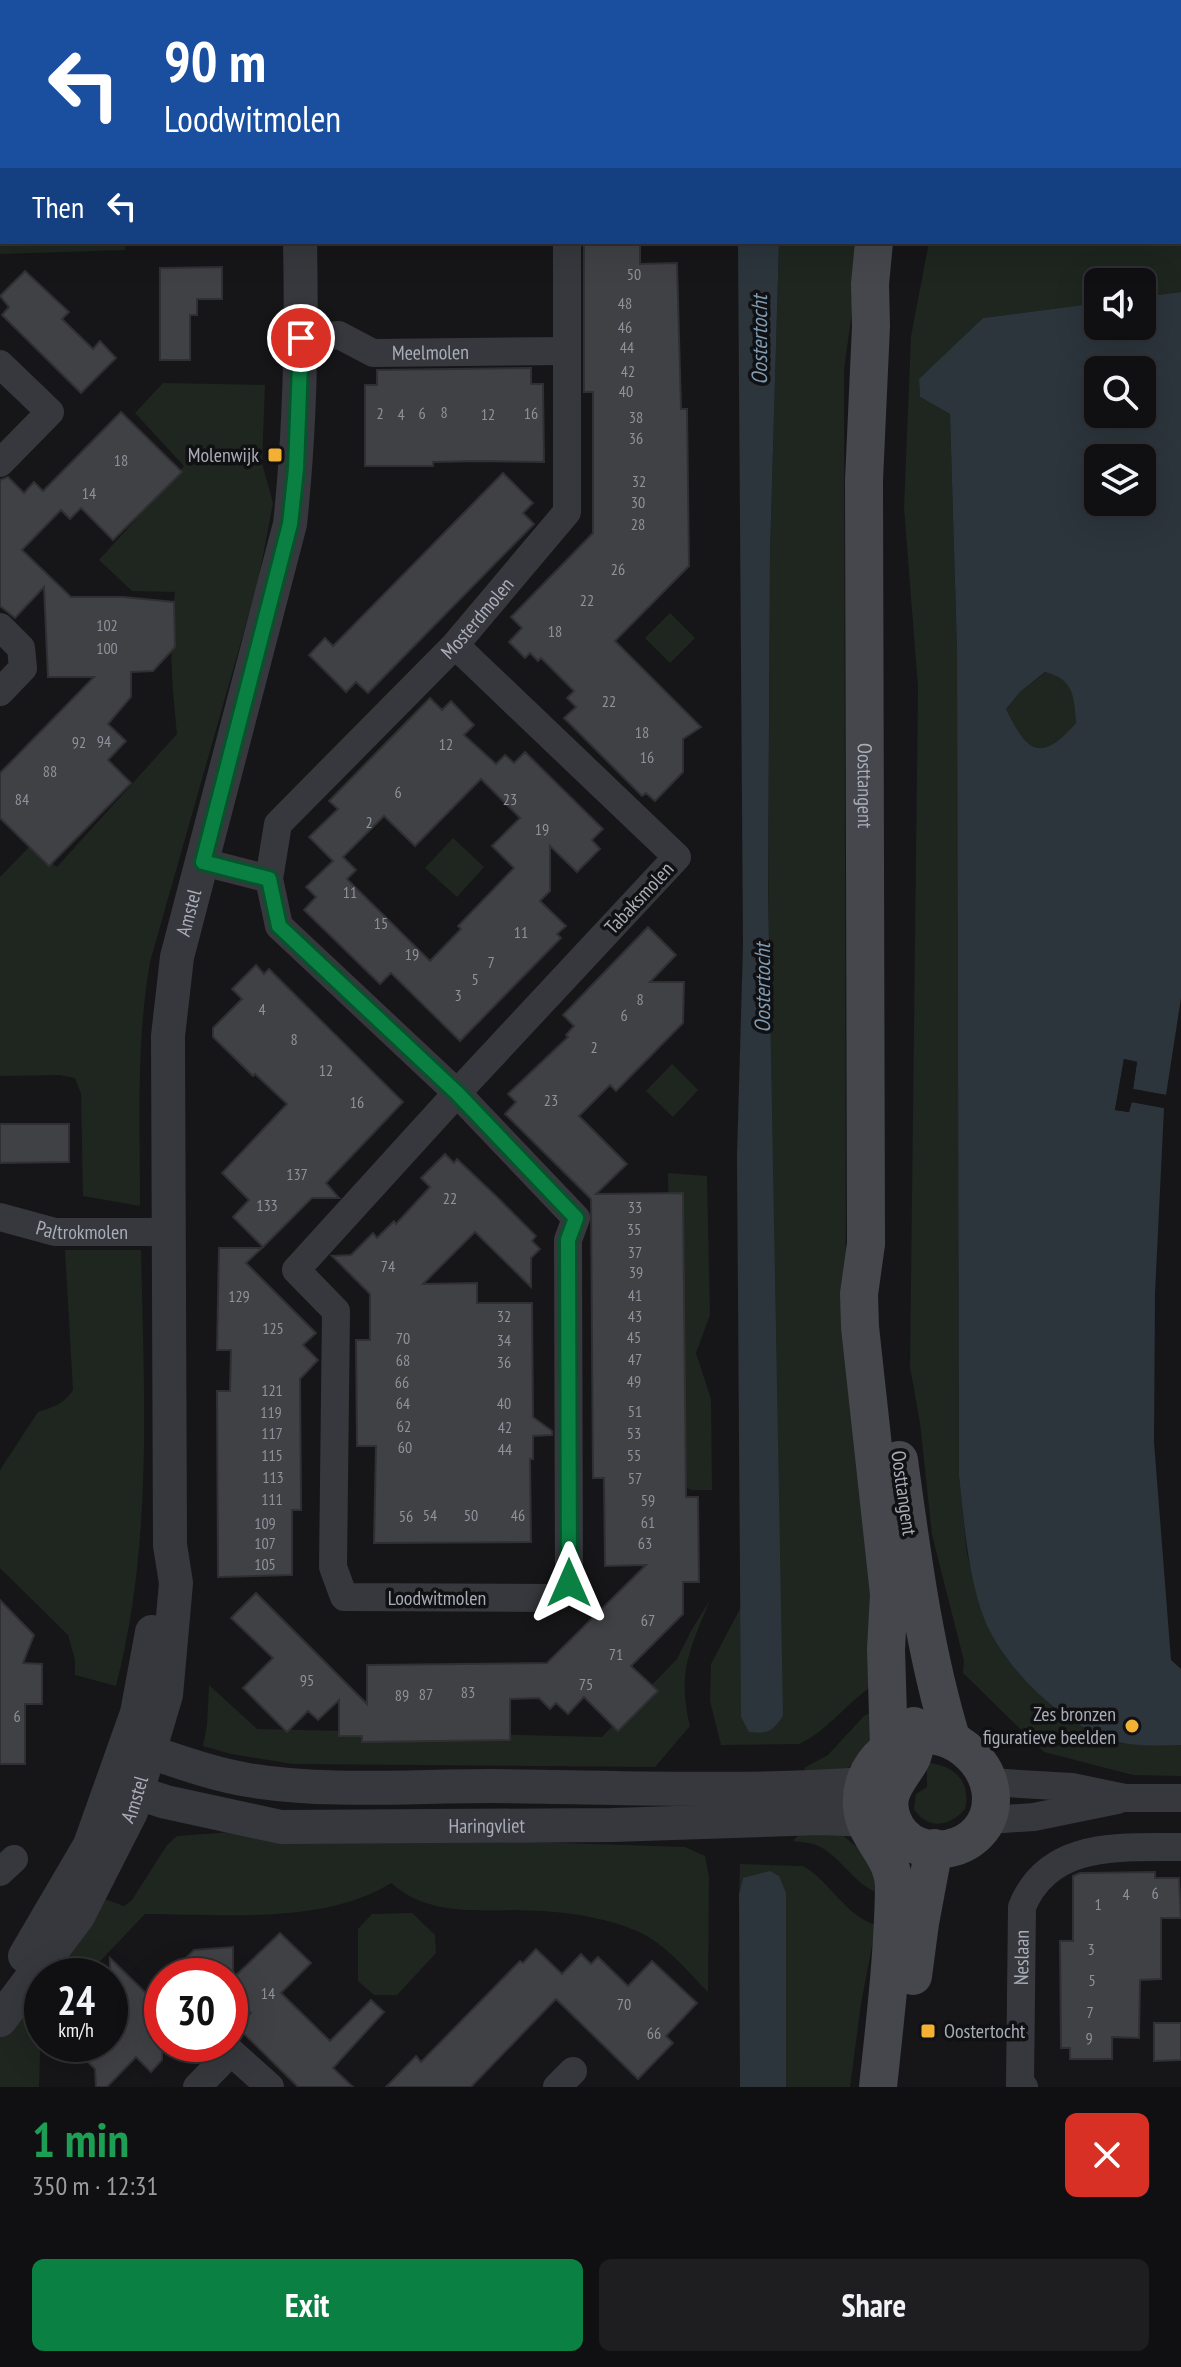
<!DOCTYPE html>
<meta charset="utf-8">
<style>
body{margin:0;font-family:"PT Sans Narrow",sans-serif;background:#1e1e20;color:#f1f3f6;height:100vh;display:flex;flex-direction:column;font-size:30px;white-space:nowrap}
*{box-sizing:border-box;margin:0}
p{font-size:26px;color:#9c9d9f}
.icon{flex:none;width:44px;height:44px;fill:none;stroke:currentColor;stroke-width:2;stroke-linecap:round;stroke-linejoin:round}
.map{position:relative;height:2087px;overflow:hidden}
.panel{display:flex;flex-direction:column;background:#101012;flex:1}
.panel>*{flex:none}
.hud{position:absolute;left:0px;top:0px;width:1182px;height:244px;box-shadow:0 8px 32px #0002,0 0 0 2px #303032;background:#1a4fa0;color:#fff;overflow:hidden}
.fabs{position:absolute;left:1084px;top:268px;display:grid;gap:16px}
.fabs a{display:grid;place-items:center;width:72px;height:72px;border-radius:12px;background:#101012;box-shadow:0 8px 32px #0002,0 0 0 2px #303032;font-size:40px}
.speed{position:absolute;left:24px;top:1958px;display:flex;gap:16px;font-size:40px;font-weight:700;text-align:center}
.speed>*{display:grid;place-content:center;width:104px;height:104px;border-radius:50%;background:#101012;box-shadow:0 8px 32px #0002,0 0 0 2px #303032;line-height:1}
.speed small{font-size:20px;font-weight:400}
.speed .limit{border:12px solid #d22;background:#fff;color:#111}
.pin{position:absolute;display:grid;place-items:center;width:68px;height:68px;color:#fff;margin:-34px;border:4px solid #fff;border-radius:50%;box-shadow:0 2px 8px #0007}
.me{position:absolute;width:88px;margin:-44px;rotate:0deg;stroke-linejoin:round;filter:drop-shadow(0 0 6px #0008)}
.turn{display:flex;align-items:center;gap:28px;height:168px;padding:0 32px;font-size:36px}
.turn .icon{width:104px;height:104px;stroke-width:2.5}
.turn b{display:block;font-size:56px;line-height:68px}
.then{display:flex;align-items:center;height:76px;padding:0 32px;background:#0003;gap:16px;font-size:30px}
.round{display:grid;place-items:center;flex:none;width:84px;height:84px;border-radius:12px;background:#1e1e20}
.headline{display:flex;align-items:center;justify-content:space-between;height:136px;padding:0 32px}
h1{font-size:48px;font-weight:700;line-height:60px;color:#1e9e55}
.action{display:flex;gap:16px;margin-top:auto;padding:16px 32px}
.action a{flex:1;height:92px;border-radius:12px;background:#0b8043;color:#fff;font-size:32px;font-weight:700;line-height:92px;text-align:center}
.action a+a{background:#1e1e20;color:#f1f3f6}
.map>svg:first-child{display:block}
.green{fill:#1e261f}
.water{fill:#2c353c;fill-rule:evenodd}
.pier{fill:#161618}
.building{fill:#404145;stroke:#303034;stroke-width:2;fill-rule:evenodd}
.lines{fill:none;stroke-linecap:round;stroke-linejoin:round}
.minor{stroke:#37383d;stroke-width:28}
.tertiary{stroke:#37383d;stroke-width:34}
.secondary{stroke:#45474d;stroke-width:38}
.route-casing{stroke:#07532c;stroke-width:20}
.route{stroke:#0b8043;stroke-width:14}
.poi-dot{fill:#f2b134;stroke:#111113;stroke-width:3}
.labels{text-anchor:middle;stroke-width:7;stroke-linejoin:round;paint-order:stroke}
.number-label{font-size:16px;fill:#8e929b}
.street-label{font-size:20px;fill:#a8adb8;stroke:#111113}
.poi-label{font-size:20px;fill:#a8adb8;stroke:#111113;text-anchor:end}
.water-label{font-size:22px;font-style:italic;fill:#7f9bb3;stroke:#111113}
</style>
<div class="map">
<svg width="1181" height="2087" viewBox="0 0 1181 2087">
<rect width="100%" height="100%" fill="#161618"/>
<g class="green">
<path d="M1181,72V292L1142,297V282H1098V303L983,318L919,380L920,397L950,414L957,649L959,1476L967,1553L982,1613L1007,1659L1120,1742L1181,1745V1776L1133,1775L1044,1752L963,1673L964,1661L932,1535L920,1423L910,1367L918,687L904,508L911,336L929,242H1180Z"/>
<path d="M0,167L2,242H125V250L0,254Z"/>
<path d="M779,242H862L844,369L846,1337L870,1575L875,1684C848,1701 828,1731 799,1744L721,1745L710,1701L711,1664L741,1607V1717L768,938L770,553Z"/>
<path d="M163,383L265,385L262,463L273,503L258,582L150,962C136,1042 140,1125 140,1206L83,1196L81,1094L75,1078L59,1075L0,1076V877L30,846L57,867L177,734C172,686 168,640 175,592L132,591L99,560L184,466L135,413Z"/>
<path d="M670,613L695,638L670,663L645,638Z"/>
<path d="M1046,672C1074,679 1074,697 1076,723C1040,764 1027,752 1006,709L1020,692Z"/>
<path d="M453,838L484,867L457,897L425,868Z"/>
<path d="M672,1064L698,1090L673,1117L646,1091Z"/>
<path d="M668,1173L707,1176L710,1315L696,1353L711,1399L712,1490H691L673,1481Z"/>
<path d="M65,1250H141C144,1396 153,1543 116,1686L75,1675V1660L68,1635L0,1568V1470L38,1412C53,1407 64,1404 73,1390Z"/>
<path d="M710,1600C690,1649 677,1672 690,1726L655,1767L293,1764L231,1754L203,1746L207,1725L209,1685L257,1729L602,1737L677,1659L691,1631Z"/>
<path d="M877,1709L874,1737L851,1766L842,1771L808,1775L804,1768L828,1755L864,1716Z"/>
<path d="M927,1763C953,1764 972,1782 965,1809C950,1827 927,1830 914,1809L916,1794L927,1787Z"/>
<path d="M804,1829L841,1834L857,1847L874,1867L878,1893C855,1884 844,1862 824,1849C815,1843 804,1842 793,1841Z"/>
<path d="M232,1832L685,1847L705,1856L709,1877L708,1992C687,1971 667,1945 639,1932C611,1919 574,1913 543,1911C490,1907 434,1921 391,1883C324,1925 221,1914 145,1914L86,1976H52L99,1897L124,1906L132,1900L167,1845L177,1836Z"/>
<path d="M740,1864L803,1866C830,1881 845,1916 876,1925L861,2004L850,2087H786V1893L743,1878L739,1894Z"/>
<path d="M412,1913L435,1935L436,1953L397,1995H374L358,1981V1929L372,1914Z"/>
<path d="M42,1987L39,2087H0V2035Z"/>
</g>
<g class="water">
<path d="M738,242H779L770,553L768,896L783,1716C772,1732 768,1734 749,1732L741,1717L737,1157L743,945Z"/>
<path d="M1181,292V998L1166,1095L1133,1089L1137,1062L1124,1059L1115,1110L1129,1112L1131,1102L1164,1108L1155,1293L1154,1442L1171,1660L1181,1669V1745C1161,1745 1139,1747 1119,1742C1063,1727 999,1665 981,1610C967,1566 964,1521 959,1476L957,649L950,414L920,397L919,379L983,318L1098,303V326H1142V297ZM1098,370H1142V414H1098ZM1098,458H1142V502H1098ZM1045,672C1074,679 1074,697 1076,723C1040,764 1027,752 1006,709L1020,692Z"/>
<path d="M770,1871L779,1876L786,1893V2087H740L739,1894L743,1878Z"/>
</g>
<path class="pier" d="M1124,1059L1137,1062L1133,1089L1166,1095L1165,1099L1130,1092L1133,1065L1127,1064L1120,1107L1126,1108L1128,1100L1131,1098L1164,1104V1108L1132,1102L1129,1112L1115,1110Z"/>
<g class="building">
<path d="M584,242H640V264L677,263L681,409H687L689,566L615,641L701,727L683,739V772L655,801L646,793L642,796L564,718L576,707L567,698L574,691L541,658L538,661L530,653L525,658L509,642L522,628L511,617L593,533V392H584Z"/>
<path d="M222,267V299H197V315H190V360H160V268Z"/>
<path d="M25,271L69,312L62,319L93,349L100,341L116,358L81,393L2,315L9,307L0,296Z"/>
<path d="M531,368V384H543L544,462L479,461L433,462V466H365V385H377V370Z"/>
<path d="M121,412L182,472L113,540L81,508L70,519L61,510L22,550L71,597H123L174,602L175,647L153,671L131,672V697L108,724L126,741L108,760L131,783L49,866L0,818V773L94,677H48L44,587L15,618L0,606V480L8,477L24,493L34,482L43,491Z"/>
<path d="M503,473L533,503L523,513L534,524L368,693L356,682L346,692L309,655L325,638L333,646Z"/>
<path d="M430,698L442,710L451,701L474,725L464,735L496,764L505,755L514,763L525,752L603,829L592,840L600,849L577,872L550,846V891L540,901L566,926L557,934L561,938L460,1041L391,973L380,984L304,910L316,897L306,887L333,861L309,837L338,809L329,801ZM481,779L520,818L492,846L514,868L458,926L461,929L430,961L347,879L356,870L343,857L384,816L415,846Z"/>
<path d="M648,927L676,955L650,982H684L683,1023L616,1091L610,1085L579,1116L627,1164L596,1194L683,1193L686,1497H698L699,1582H683V1614L631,1666L658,1691L618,1731L584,1697L568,1714L556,1703L550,1709L539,1698L510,1699V1740L362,1742V1736H339V1700L318,1720L308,1711L287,1732L243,1688L273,1658L231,1618L256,1593L367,1704V1665L547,1663L646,1565L605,1566L604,1478H593L591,1199L505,1114L516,1102L508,1094L568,1037L566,1035L574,1026L563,1015Z"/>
<path d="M256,965L264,974L269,969L403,1102L326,1183L339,1198H312L263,1247L233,1217L249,1200L222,1173L287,1104L255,1074L253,1076L213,1037V1028L242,999L232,989Z"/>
<path d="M0,1124H69V1162L0,1163Z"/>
<path d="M445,1154L454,1163L457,1159L497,1197L536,1236L532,1241L540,1249L531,1258V1287L475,1232L423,1284L477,1283V1303H532L533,1417L552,1431V1435L533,1436V1459H530L531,1542L374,1543L376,1446H357L356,1340H370V1294L332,1256L351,1255L373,1233L377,1238L394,1221L396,1224L430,1187L421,1178Z"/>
<path d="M219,1248H262L246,1263L316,1333L303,1345L318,1360L300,1379L301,1510H292V1575L218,1577L217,1391H230L231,1350H217Z"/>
<path d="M0,1600L34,1635L23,1663L42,1664V1704H25V1764H0Z"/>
<path d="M1155,1872V1878H1179L1181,1918H1161V1979L1140,1980L1139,2038L1112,2037V2059H1070V2048H1061L1060,1941H1073V1876L1080,1873Z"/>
<path d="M280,1933L311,1963L281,1993L330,2041L371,2000L384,2012L333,2068L353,2087H298L237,2027L251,2013L230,1992V1981Z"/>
<path d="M233,1947V1976H168L194,1950Z"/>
<path d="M536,1949L562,1974L581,1954L591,1964L598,1957L628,1986L652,1961L697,2003L666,2036L673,2043L638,2079L556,1999L471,2087H386L416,2056L421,2062L520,1961L523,1963Z"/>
<path d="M110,1958L149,1996L162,1982V2060L151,2072L136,2057L107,2087H96L95,2069L86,2060L101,2044H110Z"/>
<path d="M1154,2023H1181V2060L1154,2061Z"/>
</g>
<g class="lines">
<g class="minor">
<path d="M116,0V2"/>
<path d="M571,2V0"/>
<path id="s1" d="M301,338L339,335L373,353L565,351"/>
<path d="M0,364L50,412L0,463"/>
<path d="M0,627L21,648L23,668L0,692"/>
<path id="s2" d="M455,645L677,857L457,1093L279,926L269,879L278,824L455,645L567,512V242"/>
<path d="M203,862L269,879"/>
<path d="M457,1093L576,1218L568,1240L569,1583L559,1596L551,1598L344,1597L333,1567L336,1311L296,1270Z"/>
<path id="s3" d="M0,1217L55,1232H168"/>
<path d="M988,1782L1072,1787L1125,1798H1181"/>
<path d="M988,1820L1034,1817L1117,1800"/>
<path d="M0,1872L14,1859"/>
<path d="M197,2087L231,2052L270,2087"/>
<path d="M557,2087L573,2071"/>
<path id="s4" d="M1024,2087L1020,2085L1022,1907C1049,1840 1121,1848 1181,1847"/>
</g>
<g class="tertiary">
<path d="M297,0V2"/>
<path d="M1017,0L1063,2"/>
<path d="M1180,11H1181"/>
<path d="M0,18H2"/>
<path d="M126,1745C166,1756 205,1773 248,1780C327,1793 409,1786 489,1786C615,1787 740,1793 865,1784"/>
<path id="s5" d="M112,1785L166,1802L281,1827L613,1825L821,1818L892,1821"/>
<path d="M25,1956L90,1845L137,1713L152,1632"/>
<path id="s6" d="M0,2020L78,1916L131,1812L166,1695L176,1583L170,1545L168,1036L177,957L290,524C300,431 302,336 300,242"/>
</g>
<g class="secondary">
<path d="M980,0L981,2"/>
<path d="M850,2V0"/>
<path id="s7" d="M874,242L870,284L871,326L864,480L866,1244L859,1294L860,1327L889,1594L886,1649L889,1748"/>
<path d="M899,1460C912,1554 924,1650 952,1741"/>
<path d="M913,1976L920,1923L934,1848"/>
<path d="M878,2087C885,2021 893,1955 894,1888C895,1855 864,1838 862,1806C858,1756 916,1718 958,1744C977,1756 991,1776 991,1799C991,1853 913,1869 893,1821C882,1795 898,1781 910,1761C916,1751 916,1738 914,1726"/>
</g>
</g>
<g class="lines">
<defs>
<path id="route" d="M301,338L296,469L290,524L203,862L269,879L279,926L457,1093L576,1218L568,1240L569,1583"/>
</defs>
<use href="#route" class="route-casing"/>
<use href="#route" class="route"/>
</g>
<g class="poi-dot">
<rect x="267" y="447" width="16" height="16" rx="4"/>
<circle cx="1132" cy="1726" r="8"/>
<rect x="920" y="2023" width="16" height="16" rx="4"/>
</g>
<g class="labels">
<g class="number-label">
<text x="634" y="280">50</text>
<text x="625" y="309">48</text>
<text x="625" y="333">46</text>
<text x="627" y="353">44</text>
<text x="628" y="377">42</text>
<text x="626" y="397">40</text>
<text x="444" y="418">8</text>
<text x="380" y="419">2</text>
<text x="422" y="419">6</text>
<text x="531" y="419">16</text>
<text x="401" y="420">4</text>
<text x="488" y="420">12</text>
<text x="636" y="423">38</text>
<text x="636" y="444">36</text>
<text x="121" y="466">18</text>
<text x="639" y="487">32</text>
<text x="89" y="499">14</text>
<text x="638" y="508">30</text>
<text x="638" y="530">28</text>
<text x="618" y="575">26</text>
<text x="587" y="606">22</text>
<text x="107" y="631">102</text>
<text x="555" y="637">18</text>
<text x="107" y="654">100</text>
<text x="609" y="707">22</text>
<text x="642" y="738">18</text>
<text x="104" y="747">94</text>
<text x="79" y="748">92</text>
<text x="446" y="750">12</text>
<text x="647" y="763">16</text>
<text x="50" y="777">88</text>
<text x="398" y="798">6</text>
<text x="22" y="805">84</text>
<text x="510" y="805">23</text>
<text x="369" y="828">2</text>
<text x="542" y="835">19</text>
<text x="350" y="898">11</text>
<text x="381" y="929">15</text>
<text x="521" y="938">11</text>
<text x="412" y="960">19</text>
<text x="491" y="968">7</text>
<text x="475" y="985">5</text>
<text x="458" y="1001">3</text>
<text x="640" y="1005">8</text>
<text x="262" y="1015">4</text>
<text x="624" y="1021">6</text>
<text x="294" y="1045">8</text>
<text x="594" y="1053">2</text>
<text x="326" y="1076">12</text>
<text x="551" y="1106">23</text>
<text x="357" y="1108">16</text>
<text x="297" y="1180">137</text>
<text x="450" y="1204">22</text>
<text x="267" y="1211">133</text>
<text x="635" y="1213">33</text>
<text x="634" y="1235">35</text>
<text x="635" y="1258">37</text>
<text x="388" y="1272">74</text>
<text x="636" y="1278">39</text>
<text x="635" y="1301">41</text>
<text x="239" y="1302">129</text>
<text x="504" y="1322">32</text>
<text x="635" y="1322">43</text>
<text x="273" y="1334">125</text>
<text x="634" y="1343">45</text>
<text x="403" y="1344">70</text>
<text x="504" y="1346">34</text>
<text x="635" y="1365">47</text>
<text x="403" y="1366">68</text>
<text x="504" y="1368">36</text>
<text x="634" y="1387">49</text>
<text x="402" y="1388">66</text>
<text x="272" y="1396">121</text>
<text x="403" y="1409">64</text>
<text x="504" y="1409">40</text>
<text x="635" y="1417">51</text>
<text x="271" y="1418">119</text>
<text x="404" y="1432">62</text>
<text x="505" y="1433">42</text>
<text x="272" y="1439">117</text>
<text x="634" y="1439">53</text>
<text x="405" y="1453">60</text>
<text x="505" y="1455">44</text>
<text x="272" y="1461">115</text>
<text x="634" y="1461">55</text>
<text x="273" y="1483">113</text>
<text x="635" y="1484">57</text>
<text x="272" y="1505">111</text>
<text x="648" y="1506">59</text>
<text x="430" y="1521">54</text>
<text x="471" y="1521">50</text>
<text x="518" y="1521">46</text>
<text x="406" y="1522">56</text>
<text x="648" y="1528">61</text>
<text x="265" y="1529">109</text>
<text x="265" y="1549">107</text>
<text x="645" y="1549">63</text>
<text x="265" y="1570">105</text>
<text x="648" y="1626">67</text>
<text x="616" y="1660">71</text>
<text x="307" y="1686">95</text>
<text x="586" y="1690">75</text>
<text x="468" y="1698">83</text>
<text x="426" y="1700">87</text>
<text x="402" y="1701">89</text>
<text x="17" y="1722">6</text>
<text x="1155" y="1899">6</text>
<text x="1126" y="1900">4</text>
<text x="1098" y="1910">1</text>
<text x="1091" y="1955">3</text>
<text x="1092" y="1986">5</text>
<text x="268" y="1999">14</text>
<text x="624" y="2010">70</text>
<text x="1090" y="2018">7</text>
<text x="654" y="2039">66</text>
<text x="1089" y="2044">9</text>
</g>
<g class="street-label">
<text dy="7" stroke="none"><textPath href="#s1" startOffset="134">Meelmolen</textPath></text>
<text dy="7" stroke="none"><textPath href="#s2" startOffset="1264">Mosterdmolen</textPath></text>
<text dy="7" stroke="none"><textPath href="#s7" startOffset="544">Oosttangent</textPath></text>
<text transform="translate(639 898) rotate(-47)" y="7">Tabaksmolen</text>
<text dy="7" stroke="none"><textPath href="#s6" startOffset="1154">Amstel</textPath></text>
<text dy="7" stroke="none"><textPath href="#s3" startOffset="84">Paltrokmolen</textPath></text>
<text transform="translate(904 1493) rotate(82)" y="7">Oosttangent</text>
<text x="437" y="1605">Loodwitmolen</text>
<text dy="7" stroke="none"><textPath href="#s6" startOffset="260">Amstel</textPath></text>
<text dy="7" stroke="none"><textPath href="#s5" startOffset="380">Haringvliet</textPath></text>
<text dy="7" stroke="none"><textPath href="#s4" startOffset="132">Neslaan</textPath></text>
</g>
<g class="poi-label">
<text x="259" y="462">Molenwijk</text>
<text x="1116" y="1721">Zes bronzen<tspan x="1116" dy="23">figuratieve beelden</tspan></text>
<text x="944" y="2038" text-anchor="start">Oostertocht</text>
</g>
<g class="water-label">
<text transform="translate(759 340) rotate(-90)" y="8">Oostertocht</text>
<text transform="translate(762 988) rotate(-90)" y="8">Oostertocht</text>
</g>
</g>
</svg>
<div class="fabs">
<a><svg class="icon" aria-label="sound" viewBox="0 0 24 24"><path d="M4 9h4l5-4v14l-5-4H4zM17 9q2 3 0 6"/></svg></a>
<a><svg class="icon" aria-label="search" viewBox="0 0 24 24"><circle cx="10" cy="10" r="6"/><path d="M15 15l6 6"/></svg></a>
<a><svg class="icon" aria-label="layers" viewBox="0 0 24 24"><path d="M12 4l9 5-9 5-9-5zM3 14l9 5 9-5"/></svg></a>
</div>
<div class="speed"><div>24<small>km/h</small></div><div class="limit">30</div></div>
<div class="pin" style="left:301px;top:338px;background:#d93025"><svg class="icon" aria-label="arrive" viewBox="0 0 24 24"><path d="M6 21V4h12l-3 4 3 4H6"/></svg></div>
<svg class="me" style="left:569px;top:1583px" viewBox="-20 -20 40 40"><path d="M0-17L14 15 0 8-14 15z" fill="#0b8043" stroke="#fff" stroke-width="4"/></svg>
<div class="hud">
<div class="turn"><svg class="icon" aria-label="left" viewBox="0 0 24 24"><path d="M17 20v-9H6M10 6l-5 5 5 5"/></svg><div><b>90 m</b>Loodwitmolen</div></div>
<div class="then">Then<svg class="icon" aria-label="left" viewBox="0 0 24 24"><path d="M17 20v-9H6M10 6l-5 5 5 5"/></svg></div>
</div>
</div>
<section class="panel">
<div class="headline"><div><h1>1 min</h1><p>350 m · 12:31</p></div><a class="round" style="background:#d93025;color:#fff"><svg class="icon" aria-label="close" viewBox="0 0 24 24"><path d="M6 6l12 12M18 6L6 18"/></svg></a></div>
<div class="action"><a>Exit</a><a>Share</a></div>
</section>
